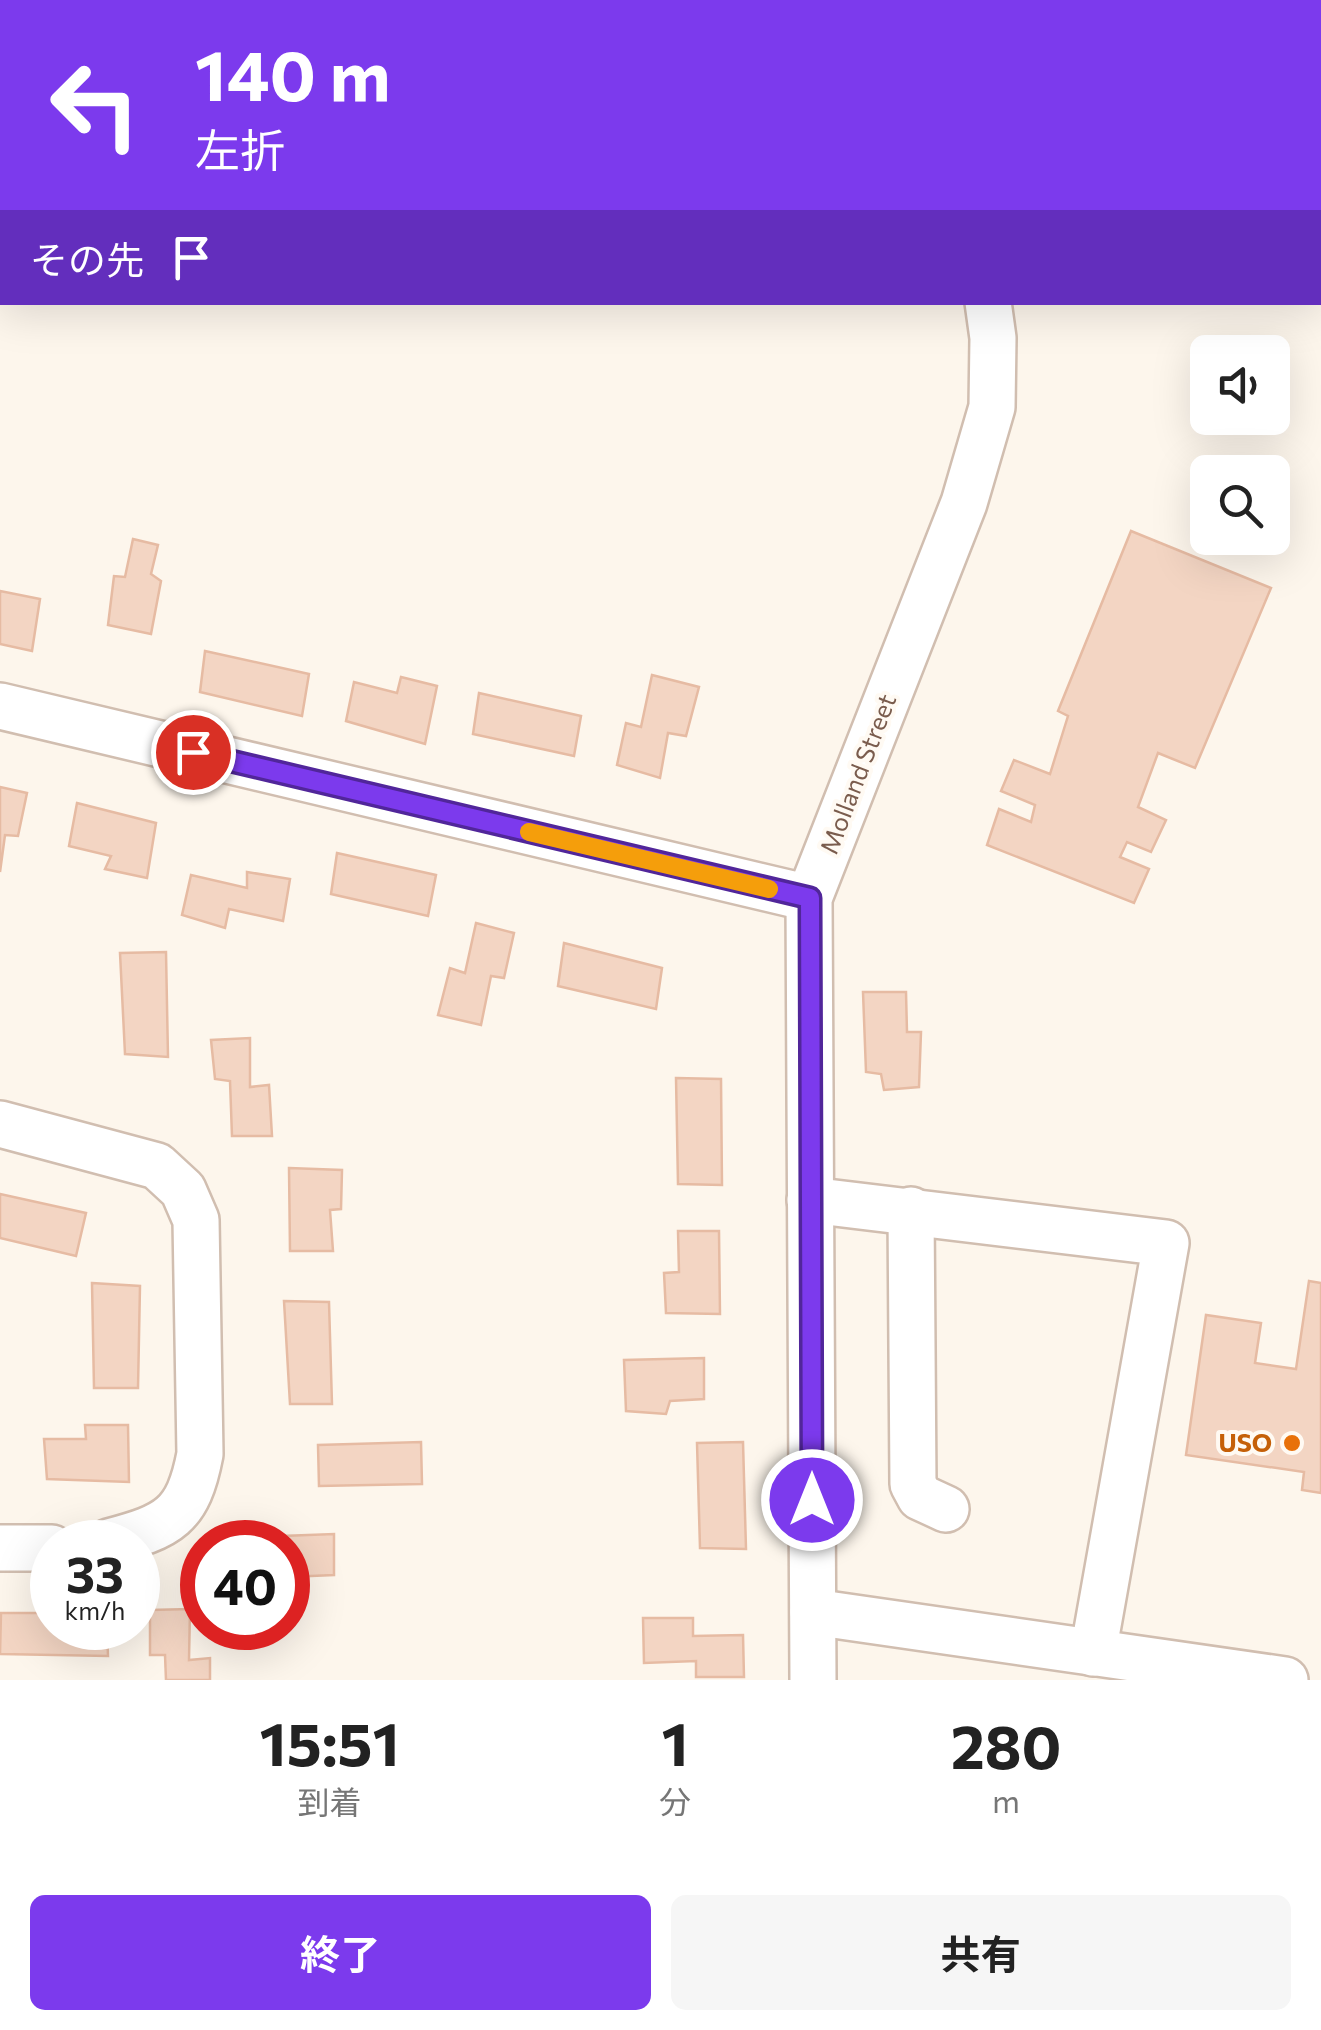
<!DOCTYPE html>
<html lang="ja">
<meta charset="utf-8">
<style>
body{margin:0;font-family:Commissioner,"Noto Sans JP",sans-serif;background:#f6f6f6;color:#222;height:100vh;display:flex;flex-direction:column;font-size:38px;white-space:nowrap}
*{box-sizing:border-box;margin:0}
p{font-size:32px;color:#767676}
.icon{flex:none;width:55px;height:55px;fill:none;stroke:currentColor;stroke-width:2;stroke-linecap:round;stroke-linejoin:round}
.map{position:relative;height:1680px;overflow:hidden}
.side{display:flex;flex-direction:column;background:#fff;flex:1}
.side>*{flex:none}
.banner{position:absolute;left:0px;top:0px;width:1322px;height:305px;box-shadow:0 10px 40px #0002;background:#7c3aed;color:#fff;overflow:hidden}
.controls{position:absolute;left:1190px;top:335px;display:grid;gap:20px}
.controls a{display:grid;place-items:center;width:100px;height:100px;border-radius:15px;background:#fff;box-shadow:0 10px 40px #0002;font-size:50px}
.speed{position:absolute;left:30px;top:1520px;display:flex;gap:20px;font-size:50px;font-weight:700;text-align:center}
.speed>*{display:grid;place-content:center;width:130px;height:130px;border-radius:50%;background:#fff;box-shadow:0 10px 40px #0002;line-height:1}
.speed small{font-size:25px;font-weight:400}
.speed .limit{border:15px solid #d22;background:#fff;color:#111}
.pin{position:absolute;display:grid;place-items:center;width:85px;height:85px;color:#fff;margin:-42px;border:5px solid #fff;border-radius:50%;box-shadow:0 2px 10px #0007}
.me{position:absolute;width:110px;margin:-55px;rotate:0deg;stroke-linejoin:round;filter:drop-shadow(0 0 8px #0008)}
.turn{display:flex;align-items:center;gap:35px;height:210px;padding:0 30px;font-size:45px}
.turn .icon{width:130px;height:130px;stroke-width:2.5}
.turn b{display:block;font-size:70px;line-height:85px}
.then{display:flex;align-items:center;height:95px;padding:0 30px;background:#0003;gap:20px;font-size:38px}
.eta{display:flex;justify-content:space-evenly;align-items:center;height:170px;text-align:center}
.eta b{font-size:60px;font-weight:700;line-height:70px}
.primary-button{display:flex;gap:20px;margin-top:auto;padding:20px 30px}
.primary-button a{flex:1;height:115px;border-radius:15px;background:#7c3aed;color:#fff;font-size:40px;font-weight:700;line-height:115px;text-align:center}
.primary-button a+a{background:#f6f6f6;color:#222}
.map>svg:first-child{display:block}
.building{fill:#f3d5c3;stroke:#e6bba3;stroke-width:2.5}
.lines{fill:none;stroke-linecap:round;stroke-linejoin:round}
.minor-casing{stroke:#d1beb0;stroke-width:50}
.minor{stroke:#fff;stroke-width:45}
.route-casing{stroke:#51269a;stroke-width:25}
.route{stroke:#7c3aed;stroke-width:18}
.slow{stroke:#f59e0b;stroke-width:18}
.food-dot{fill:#e8710a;stroke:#fffaf3;stroke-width:4}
.labels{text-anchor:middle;stroke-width:8;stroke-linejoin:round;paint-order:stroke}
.street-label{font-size:25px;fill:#7a5c4d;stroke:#fffaf3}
.food-label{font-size:25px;font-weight:bold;fill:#c56008;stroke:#fffaf3;text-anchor:end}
</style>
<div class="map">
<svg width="1321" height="1680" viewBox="0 0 1321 1680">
<rect width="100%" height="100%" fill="#fdf6ec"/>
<g class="building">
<path d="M1131,531L1271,588L1195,768L1158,753L1138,807L1166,820L1151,852L1127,842L1120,857L1149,869L1134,903L987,845L999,809L1031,822L1035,805L1001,791L1014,760L1050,774L1068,716L1058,711Z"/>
<path d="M133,539L158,545L151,574L161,581L151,634L108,625L114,576L125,577Z"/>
<path d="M0,591L40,599L32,651L0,644Z"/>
<path d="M205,651L309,674L302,716L200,692Z"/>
<path d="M652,675L699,687L686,736L668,733L660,778L617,765L626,723L641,727Z"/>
<path d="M401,677L437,686L425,744L346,721L354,682L397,693Z"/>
<path d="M479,693L581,716L574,756L473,734Z"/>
<path d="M0,787L27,793L18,836L5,835L0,872Z"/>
<path d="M77,803L156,823L147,878L105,869L111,856L69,846Z"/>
<path d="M337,853L436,875L428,916L331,894Z"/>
<path d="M247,872L290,879L283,921L229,909L225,928L182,915L191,875L247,888Z"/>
<path d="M476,923L514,933L504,978L491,976L481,1025L438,1015L450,968L465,973Z"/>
<path d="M564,943L662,968L656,1009L558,986Z"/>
<path d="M166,952L168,1057L125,1054L120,953Z"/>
<path d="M863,992H906L907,1032H921L919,1087L884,1090L881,1074L866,1072Z"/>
<path d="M250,1038V1087L269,1085L272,1136H232L230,1081L215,1079L211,1040Z"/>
<path d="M676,1078L721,1079L722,1185L678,1184Z"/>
<path d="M289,1168L342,1170L341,1209L330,1210L333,1251H290Z"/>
<path d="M0,1194L86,1213L76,1256L0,1238Z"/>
<path d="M678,1231H719L720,1314L666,1313L664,1273L679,1272Z"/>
<path d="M1309,1281L1321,1283V1493L1302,1490L1304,1472L1186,1455L1206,1315L1261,1323L1255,1363L1296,1369Z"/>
<path d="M92,1283L140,1286L138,1388H94Z"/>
<path d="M284,1301L329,1302L332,1404H290Z"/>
<path d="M704,1358V1399L670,1401L666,1414L626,1411L624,1360Z"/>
<path d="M85,1425H128L129,1482L47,1479L44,1439H86Z"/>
<path d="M421,1442L422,1484L319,1486L318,1445Z"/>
<path d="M743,1442L746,1549L700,1548L697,1443Z"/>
<path d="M334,1534V1575L288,1577V1542H283L282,1536Z"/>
<path d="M190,1609L189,1660L210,1658V1680H166L165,1655H150V1610Z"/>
<path d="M1,1613H52V1628H107L108,1656L0,1654Z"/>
<path d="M643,1618H693V1636L743,1635L744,1677H696V1661L644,1663Z"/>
</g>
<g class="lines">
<defs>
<g id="minor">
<path d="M725,0L728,2"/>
<path d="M0,706L809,898"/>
<path d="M0,1124L157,1166L183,1190L196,1220L200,1454C188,1517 169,1526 109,1542"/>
<path d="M810,1200L1166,1243L1093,1653"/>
<path d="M911,1210L913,1484L920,1497L946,1509"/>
<path d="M0,1548H52"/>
<path d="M813,1612L1285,1680"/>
<path d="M813,1680L809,898L964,503L992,407L993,338L988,302"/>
</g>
</defs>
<use href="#minor" class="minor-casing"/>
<use href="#minor" class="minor"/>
</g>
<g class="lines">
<defs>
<path id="route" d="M193,752L810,898L812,1500"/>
</defs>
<use href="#route" class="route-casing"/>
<use href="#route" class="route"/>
<path class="slow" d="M529,832L769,889"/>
</g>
<circle class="food-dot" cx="1292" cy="1443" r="10"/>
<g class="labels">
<g class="street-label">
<text transform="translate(858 774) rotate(-69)" y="9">Molland Street</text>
</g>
<g class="food-label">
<text x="1272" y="1452">USO</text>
</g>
</g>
</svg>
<div class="controls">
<a><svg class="icon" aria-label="sound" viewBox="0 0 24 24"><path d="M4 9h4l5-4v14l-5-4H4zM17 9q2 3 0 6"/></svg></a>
<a><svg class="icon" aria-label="search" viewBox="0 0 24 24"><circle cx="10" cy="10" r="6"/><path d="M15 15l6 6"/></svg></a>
</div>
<div class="speed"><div>33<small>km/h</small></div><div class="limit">40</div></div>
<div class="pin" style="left:193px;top:752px;background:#d93025"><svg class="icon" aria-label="arrive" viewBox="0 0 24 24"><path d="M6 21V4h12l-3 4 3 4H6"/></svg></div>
<svg class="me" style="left:812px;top:1500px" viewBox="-20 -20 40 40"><circle r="17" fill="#7c3aed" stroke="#fff" stroke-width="3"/><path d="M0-11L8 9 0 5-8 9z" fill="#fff"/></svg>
<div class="banner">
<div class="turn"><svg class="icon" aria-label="left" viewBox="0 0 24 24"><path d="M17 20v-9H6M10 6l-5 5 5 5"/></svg><div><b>140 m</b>左折</div></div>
<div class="then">その先<svg class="icon" aria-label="arrive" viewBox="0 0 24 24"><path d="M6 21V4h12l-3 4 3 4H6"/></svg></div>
</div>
</div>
<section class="side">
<div class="eta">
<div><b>15:51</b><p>到着</p></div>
<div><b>1</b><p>分</p></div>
<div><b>280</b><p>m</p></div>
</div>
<div class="primary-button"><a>終了</a><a>共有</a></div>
</section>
